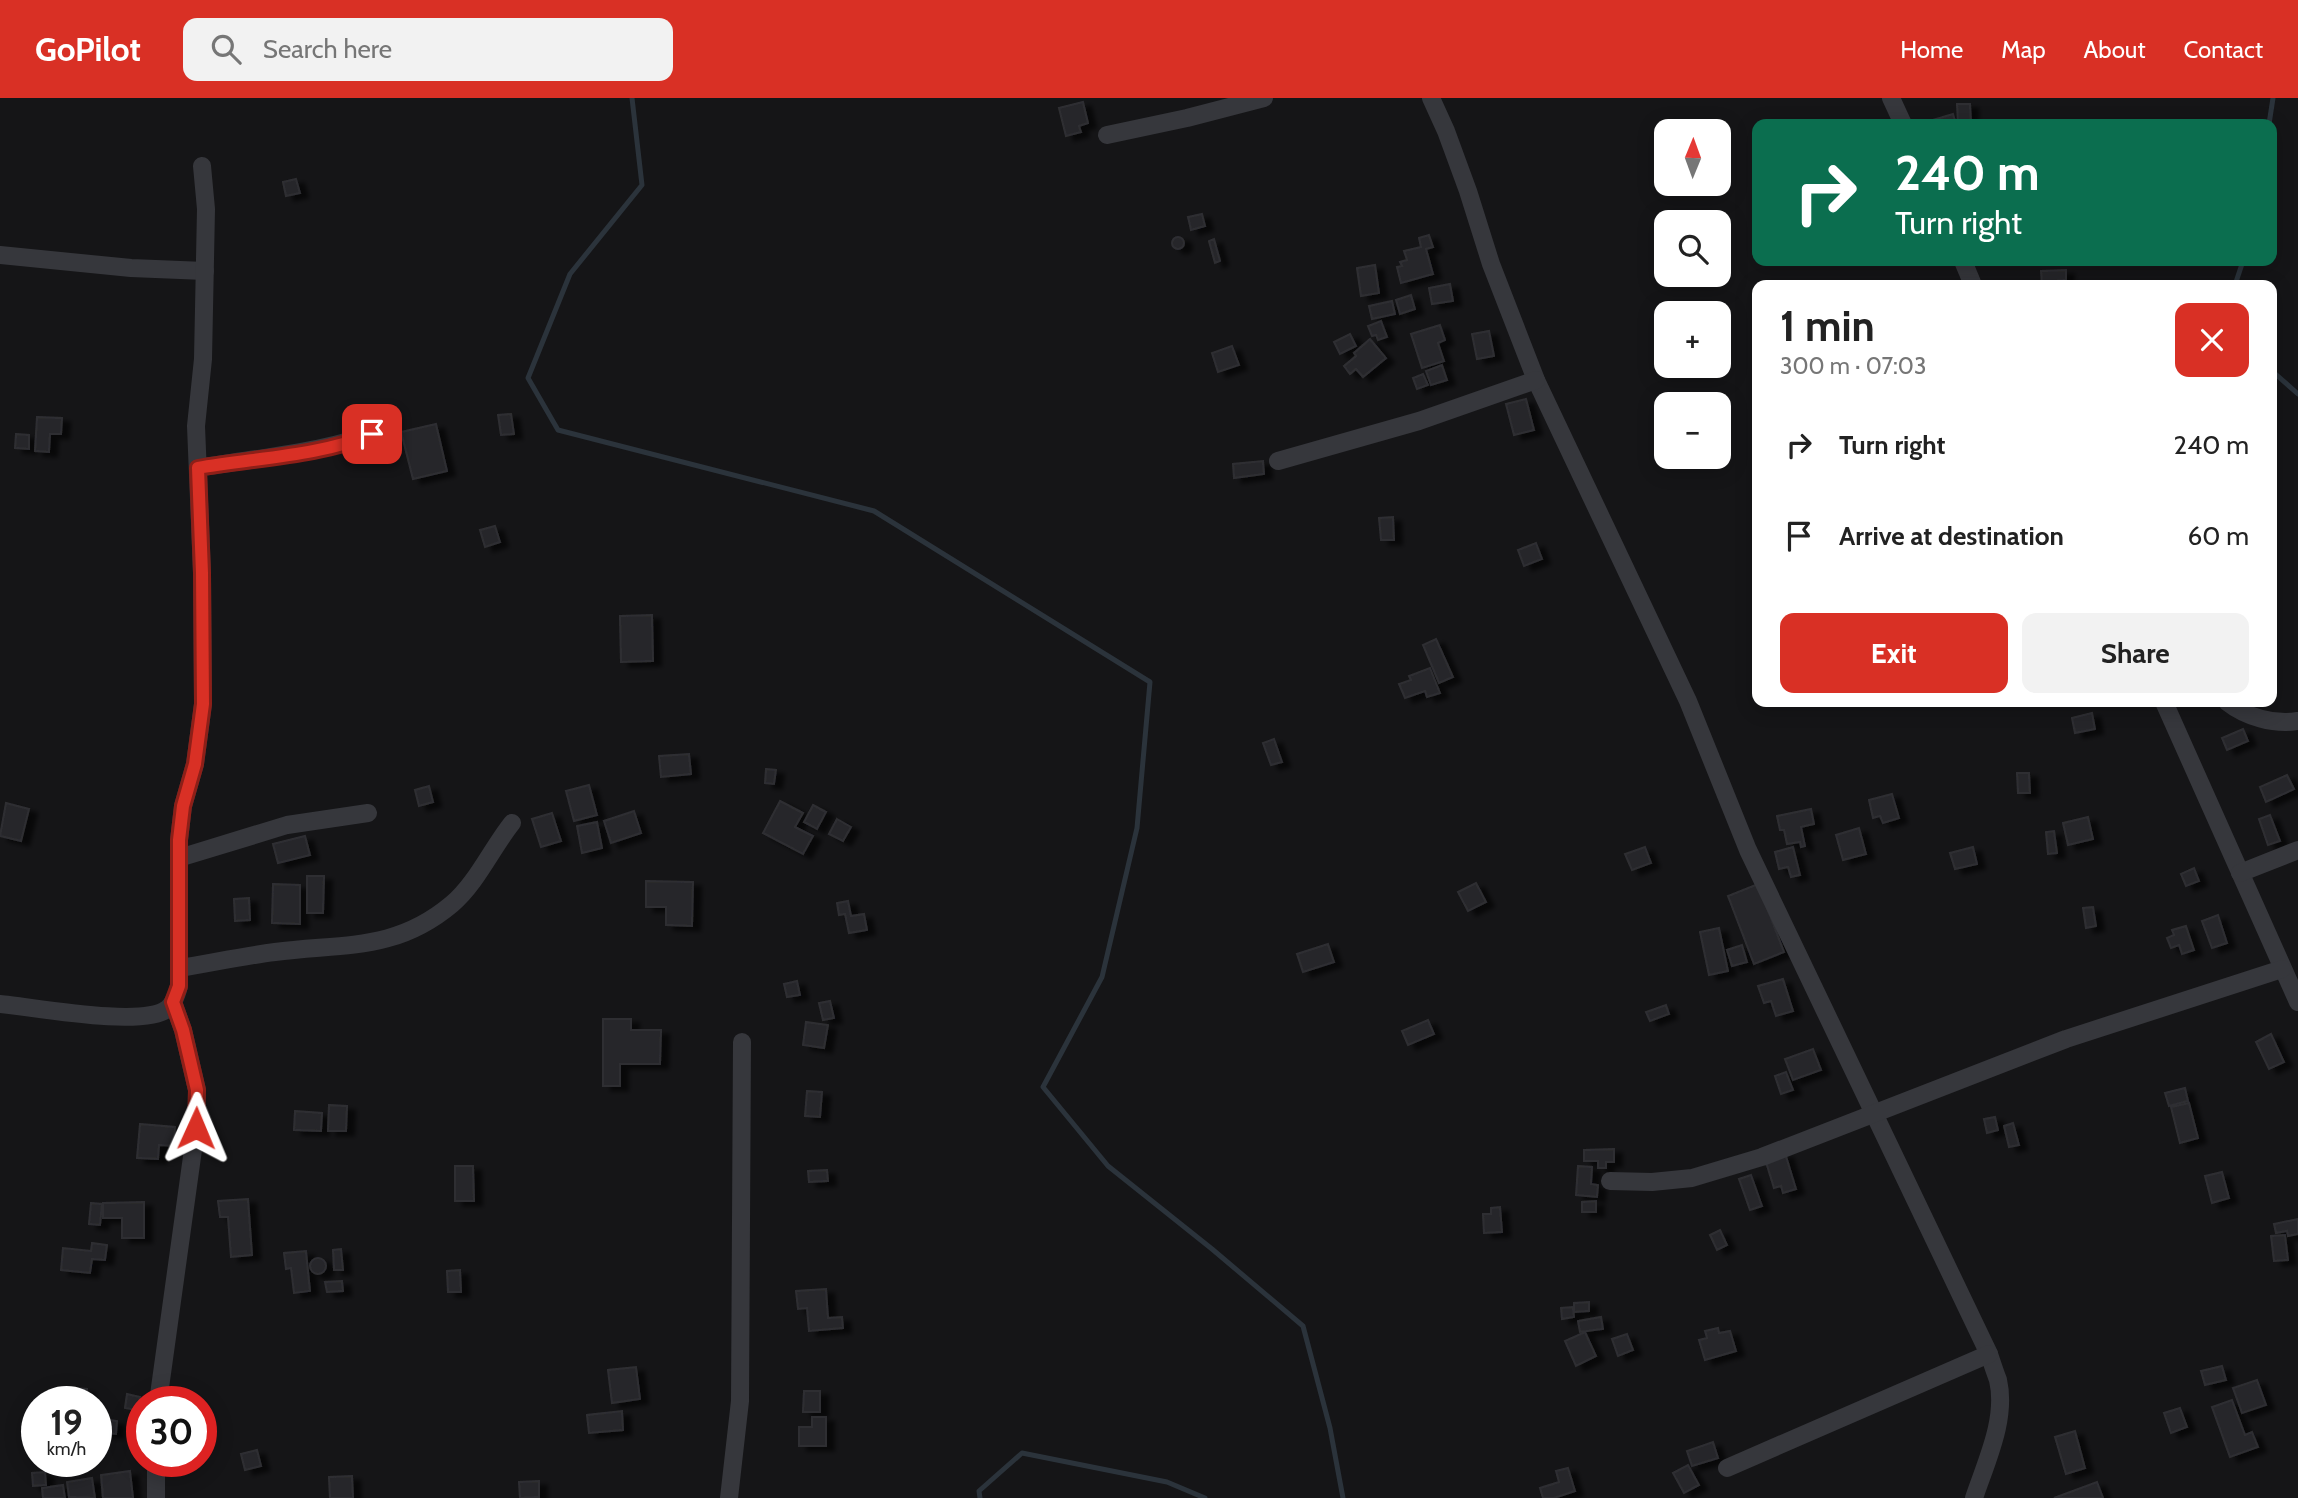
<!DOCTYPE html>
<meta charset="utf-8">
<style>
body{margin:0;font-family:Cabin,sans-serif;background:#f2f2f2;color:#222;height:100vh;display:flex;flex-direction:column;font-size:26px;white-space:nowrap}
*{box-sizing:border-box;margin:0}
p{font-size:23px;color:#767676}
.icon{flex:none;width:38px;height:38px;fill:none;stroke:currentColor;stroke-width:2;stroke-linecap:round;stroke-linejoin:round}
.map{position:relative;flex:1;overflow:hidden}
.details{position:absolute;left:1752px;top:182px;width:525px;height:427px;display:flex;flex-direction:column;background:#fff;border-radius:14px;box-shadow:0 4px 18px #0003}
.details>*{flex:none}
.banner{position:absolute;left:1752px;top:21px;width:525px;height:147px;border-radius:14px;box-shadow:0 4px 18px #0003;background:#0b6e4f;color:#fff;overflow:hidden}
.needle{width:46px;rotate:1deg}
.fabs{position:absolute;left:1654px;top:21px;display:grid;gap:14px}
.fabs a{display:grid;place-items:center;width:77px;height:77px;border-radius:14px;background:#fff;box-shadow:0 4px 18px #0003;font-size:35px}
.speed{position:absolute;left:21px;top:1288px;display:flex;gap:14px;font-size:35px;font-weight:700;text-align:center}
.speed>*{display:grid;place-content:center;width:91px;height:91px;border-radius:50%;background:#fff;box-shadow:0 4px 18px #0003;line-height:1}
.speed small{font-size:18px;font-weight:400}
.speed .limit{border:10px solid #d22;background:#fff;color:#111}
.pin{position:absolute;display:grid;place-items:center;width:60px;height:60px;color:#fff;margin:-30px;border-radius:14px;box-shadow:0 4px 10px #0006}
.me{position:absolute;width:77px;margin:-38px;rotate:1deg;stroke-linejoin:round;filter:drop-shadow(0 0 5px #0008)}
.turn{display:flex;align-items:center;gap:24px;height:147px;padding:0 28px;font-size:32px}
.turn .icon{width:91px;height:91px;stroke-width:2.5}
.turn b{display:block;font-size:49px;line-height:60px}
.round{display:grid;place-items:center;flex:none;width:74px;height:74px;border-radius:14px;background:#f2f2f2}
.headline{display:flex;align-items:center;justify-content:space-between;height:119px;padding:0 28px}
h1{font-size:42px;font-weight:700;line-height:52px}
.cta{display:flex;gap:14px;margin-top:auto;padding:14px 28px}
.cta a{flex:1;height:80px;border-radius:14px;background:#d93025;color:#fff;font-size:28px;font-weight:700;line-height:80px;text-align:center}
.cta a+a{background:#f2f2f2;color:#222}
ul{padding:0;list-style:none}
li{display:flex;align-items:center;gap:21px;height:91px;padding:0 28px}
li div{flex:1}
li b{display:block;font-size:26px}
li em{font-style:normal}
header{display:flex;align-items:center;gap:42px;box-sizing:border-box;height:98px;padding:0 35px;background:#d93025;color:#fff}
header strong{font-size:33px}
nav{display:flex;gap:38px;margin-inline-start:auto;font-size:24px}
.search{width:490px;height:63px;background:#f2f2f2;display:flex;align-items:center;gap:18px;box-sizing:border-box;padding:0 24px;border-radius:14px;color:#767676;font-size:26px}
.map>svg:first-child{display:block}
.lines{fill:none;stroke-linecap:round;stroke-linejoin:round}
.stream{stroke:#2b333b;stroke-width:5}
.building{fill:#28282b;stroke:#2f2f33;stroke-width:2;filter:url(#shadow)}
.minor{stroke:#36373c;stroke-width:18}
.route-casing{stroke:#8d1f18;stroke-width:18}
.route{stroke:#d93025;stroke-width:12}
</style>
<header>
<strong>GoPilot</strong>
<div class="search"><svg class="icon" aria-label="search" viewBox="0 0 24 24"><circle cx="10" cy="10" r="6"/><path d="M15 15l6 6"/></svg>Search here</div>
<nav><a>Home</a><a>Map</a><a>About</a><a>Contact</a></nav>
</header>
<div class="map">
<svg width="2298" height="1400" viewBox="0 0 2298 1400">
<defs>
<filter id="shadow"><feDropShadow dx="8" dy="4.5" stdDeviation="2" flood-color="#0009"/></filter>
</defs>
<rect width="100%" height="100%" fill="#151517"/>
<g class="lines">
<g class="stream">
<path d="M632,0L642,87L570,176L528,280L558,332L874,413L1150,584L1137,730L1102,879L1043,989L1108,1068L1212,1151L1303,1228L1330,1330L1343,1400"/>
<path d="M2269,26L2273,0"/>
<path d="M2235,187L2243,163"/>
<path d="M2272,273L2298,296"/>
<path d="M980,1400L979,1393L1022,1355L1167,1384L1205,1400"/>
</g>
</g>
<g class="building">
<path d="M1083,4L1088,25L1079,28L1081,34L1066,38L1059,10Z"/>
<path d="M1957,6H1970L1971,24L1958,25Z"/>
<path d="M1953,16L1956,26H1934L1933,22Z"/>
<path d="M296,81L300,95L286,98L283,84Z"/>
<path d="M1202,116L1205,128L1191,132L1188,119Z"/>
<path d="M1429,137L1433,149L1426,151L1433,176L1401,185L1397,169L1402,168L1400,164L1407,162L1404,153L1421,149L1419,140Z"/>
<circle cx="1178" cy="145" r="6"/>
<path d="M1214,141L1220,163L1215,165L1209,143Z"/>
<path d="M1375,167L1379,195L1361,198L1357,170Z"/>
<path d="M2066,172V182L2056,183V187H2042L2041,173Z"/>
<path d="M1450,186L1453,203L1432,206L1429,190Z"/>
<path d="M1411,197L1415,211L1400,216L1396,202Z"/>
<path d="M1392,203L1395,216L1372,221L1369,208Z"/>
<path d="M1381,223L1387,239L1378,242L1376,237L1372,238L1368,228Z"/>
<path d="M1440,227L1445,242L1438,245L1444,263L1422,270L1411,236Z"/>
<path d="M1489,233L1494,258L1477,261L1472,236Z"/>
<path d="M1350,236L1356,248L1340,256L1334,244Z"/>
<path d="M1370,241L1386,260L1363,279L1356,271L1350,276L1344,268L1356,258L1354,255Z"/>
<path d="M1232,248L1239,267L1218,274L1212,255Z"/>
<path d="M1442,267L1447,282L1431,287L1426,273Z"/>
<path d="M1423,276L1428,287L1417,291L1413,280Z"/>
<path d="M1526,301L1534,332L1514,337L1506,306Z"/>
<path d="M511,316L514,336L501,337L498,317Z"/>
<path d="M37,319L62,320L61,336H50L49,354L35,353Z"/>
<path d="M436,326L447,373L413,381L401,334Z"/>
<path d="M16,336L29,337V351L15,350Z"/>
<path d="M1263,363L1264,376L1234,380L1233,366Z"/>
<path d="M1393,419L1394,442H1381L1379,420Z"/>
<path d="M495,428L500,444L485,449L480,432Z"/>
<path d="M1536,445L1542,461L1524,468L1518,452Z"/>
<path d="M652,517L653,563L621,564L620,518Z"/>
<path d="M1436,541L1453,579L1439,585L1423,547Z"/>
<path d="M1430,570L1440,595L1427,599L1425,593L1405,600L1399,586L1411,582L1409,578Z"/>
<path d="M2092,615L2095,631L2075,635L2072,620Z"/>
<path d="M2243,631L2248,643L2227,652L2222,640Z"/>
<path d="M1274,641L1282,664L1271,667L1263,645Z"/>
<path d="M689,656L691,676L661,679L659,658Z"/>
<path d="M766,671L776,672L774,686L765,685Z"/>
<path d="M2017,675H2029L2030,695H2018Z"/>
<path d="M2287,677L2294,691L2266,704L2260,689Z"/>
<path d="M589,687L597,717L574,723L566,693Z"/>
<path d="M429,688L433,704L419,708L415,692Z"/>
<path d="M1892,696L1899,720L1883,725L1880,718L1873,720L1869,702Z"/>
<path d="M780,703L803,715L795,729L813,738L803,756L763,735Z"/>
<path d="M6,705L29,711L21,743L0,738Z"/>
<path d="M813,707L826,714L817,731L804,724Z"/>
<path d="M1811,711L1814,726L1801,729L1805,748L1801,749L1800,744L1787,746L1784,732H1780L1777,718Z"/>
<path d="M634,713L641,735L611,745L604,723Z"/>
<path d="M552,715L561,743L541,749L532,721Z"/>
<path d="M2270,717L2280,743L2268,747L2259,721Z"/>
<path d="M2088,719L2093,741L2068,747L2063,725Z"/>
<path d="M837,721L851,729L843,743L829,736Z"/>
<path d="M597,724L602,750L582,755L577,728Z"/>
<path d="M1859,730L1866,756L1843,762L1836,737Z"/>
<path d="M2054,733L2057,755L2048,756L2046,734Z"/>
<path d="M305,738L310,757L278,765L273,746Z"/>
<path d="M1645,749L1651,765L1632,772L1625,756Z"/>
<path d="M1793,749L1800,777L1791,779L1788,769L1779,771L1775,754Z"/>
<path d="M1973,749L1977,766L1955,771L1950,755Z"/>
<path d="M2194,770L2199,783L2186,788L2181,776Z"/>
<path d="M307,778H324L323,815H307Z"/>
<path d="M646,783L693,784L692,828L666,827V809H646Z"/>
<path d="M1476,785L1486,804L1468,813L1458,794Z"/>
<path d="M273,786L300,787V826L272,825Z"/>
<path d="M1758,786L1784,854L1754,866L1728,798Z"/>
<path d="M249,800L250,822L235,823L234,801Z"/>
<path d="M848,803L851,818L864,816L867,832L849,835L845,816L839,817L837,805Z"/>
<path d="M2093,809L2096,828L2086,830L2083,810Z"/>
<path d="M2218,817L2227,845L2212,850L2202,823Z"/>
<path d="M2186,828L2194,852L2182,856L2179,847L2171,850L2167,840L2174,837L2172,832Z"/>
<path d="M1719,830L1728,873L1709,877L1700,834Z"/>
<path d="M1328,846L1334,864L1303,874L1297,856Z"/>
<path d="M1742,847L1747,864L1732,868L1727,852Z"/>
<path d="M1783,881L1793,913L1776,918L1771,903L1764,905L1758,888Z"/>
<path d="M797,883L800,897L787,899L784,886Z"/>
<path d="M830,903L834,920L823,922L819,905Z"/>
<path d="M1666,907L1669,916L1650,923L1646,914Z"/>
<path d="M603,921H631V932H661L660,966H620V988H603Z"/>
<path d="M1428,922L1434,936L1408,947L1402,933Z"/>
<path d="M806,924L828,927L824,950L803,947Z"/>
<path d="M2271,936L2284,964L2269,971L2256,944Z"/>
<path d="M1813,951L1821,972L1793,982L1785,961Z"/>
<path d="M1786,974L1793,992L1781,996L1775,978Z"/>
<path d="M2185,990L2188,1003L2169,1008L2165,995Z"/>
<path d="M807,993L822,994L820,1019L805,1018Z"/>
<path d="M2189,1005L2198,1040L2180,1045L2171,1009Z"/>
<path d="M329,1007L347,1008L346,1033H328Z"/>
<path d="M295,1013L322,1015L321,1033L294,1032Z"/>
<path d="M1995,1019L1998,1032L1987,1035L1984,1021Z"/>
<path d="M2013,1025L2019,1047L2009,1049L2004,1028Z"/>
<path d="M140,1026L175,1029L174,1048L159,1047L158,1061L137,1060Z"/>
<path d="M1614,1051V1064H1606V1070H1598V1063H1584V1052Z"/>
<path d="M1785,1055L1796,1091L1783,1095L1781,1088L1774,1090L1765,1061Z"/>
<path d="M455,1068H473L474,1103H455Z"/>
<path d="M1578,1068L1592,1069L1591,1086L1598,1087L1597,1099L1576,1097Z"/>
<path d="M827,1072L828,1083L809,1084L808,1073Z"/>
<path d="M2222,1074L2229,1100L2212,1105L2205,1078Z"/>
<path d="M1751,1077L1762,1108L1750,1112L1739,1081Z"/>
<path d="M248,1101L252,1157L231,1159L228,1119H220L218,1103Z"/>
<path d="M1596,1103V1114H1582V1104Z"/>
<path d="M144,1104V1140H122V1120H103V1105Z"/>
<path d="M91,1105L102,1106L100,1127L89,1126Z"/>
<path d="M1500,1109L1502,1134L1484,1135L1483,1116H1491V1110Z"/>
<path d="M2298,1121V1136L2288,1138L2287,1133L2276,1135L2274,1126Z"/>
<path d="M1720,1132L1727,1147L1717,1152L1710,1137Z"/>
<path d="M2285,1137L2288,1162L2274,1163L2271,1138Z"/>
<path d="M92,1145L107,1147L105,1162L92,1161L90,1175L61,1172L63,1150L91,1153Z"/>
<path d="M341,1151L343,1172H334L333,1152Z"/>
<path d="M306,1153L310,1193L294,1195L291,1170L286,1171L284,1155Z"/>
<circle cx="318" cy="1168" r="8"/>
<path d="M460,1172L461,1194H448L447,1173Z"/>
<path d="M342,1183L343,1193L327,1194L325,1184Z"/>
<path d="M826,1191L828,1220L842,1219L843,1230L809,1233L807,1210L798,1211L796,1193Z"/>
<path d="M1589,1204V1213L1574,1214V1205Z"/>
<path d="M1573,1209L1574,1219L1562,1221L1561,1210Z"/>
<path d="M1601,1219L1603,1231L1580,1234L1578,1223Z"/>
<path d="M1718,1230L1719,1235L1730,1233L1736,1253L1705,1262L1699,1242L1707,1240L1705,1233Z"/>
<path d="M1585,1234L1596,1258L1576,1268L1565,1243Z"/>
<path d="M1627,1236L1633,1252L1618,1258L1612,1241Z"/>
<path d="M2222,1268L2226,1282L2205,1287L2201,1273Z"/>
<path d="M636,1269L640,1301L612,1305L608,1272Z"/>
<path d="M2257,1282L2266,1307L2242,1315L2233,1290Z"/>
<path d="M73,1290L87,1291L86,1304H71Z"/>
<path d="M804,1293H820V1314H803Z"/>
<path d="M127,1296L140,1299L137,1312L125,1310Z"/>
<path d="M2232,1302L2245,1337L2252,1334L2258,1349L2230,1359L2212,1309Z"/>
<path d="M2180,1310L2187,1329L2171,1335L2164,1315Z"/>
<path d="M622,1313L623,1332L589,1335L587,1317Z"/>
<path d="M812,1319H826V1348H799V1329H812Z"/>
<path d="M96,1320L117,1323L116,1336L96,1334Z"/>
<path d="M2075,1333L2085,1370L2066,1376L2055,1339Z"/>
<path d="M1713,1344L1718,1360L1692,1368L1687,1353Z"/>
<path d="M257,1352L261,1368L245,1372L241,1356Z"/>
<path d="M1688,1367L1699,1387L1684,1395L1673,1375Z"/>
<path d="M1568,1370L1575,1393L1554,1400H1543L1540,1390L1559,1384L1556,1373Z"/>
<path d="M130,1373L133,1400H103L101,1377Z"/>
<path d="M45,1374L46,1387L33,1388L32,1375Z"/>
<path d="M352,1378L353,1400H330L329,1379Z"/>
<path d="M92,1380L95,1400L69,1399L67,1384Z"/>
<path d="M539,1383V1399L520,1400L519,1384Z"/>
<path d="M2097,1384L2103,1400H2054Z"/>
<path d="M63,1387L65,1400H43L42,1390Z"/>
</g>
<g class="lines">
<g class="minor">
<path d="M1431,0L1446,33L1468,93L1491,166L1536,282L1688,603L1748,752L1989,1256C1992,1265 1995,1274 1998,1282C2007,1321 1986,1364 1974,1400"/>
<path d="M1891,0L1903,26"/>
<path d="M1107,37L1187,20L1264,0"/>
<path d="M0,157L131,170L205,173"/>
<path d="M1963,163L1973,187"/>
<path d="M1278,363L1419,323L1536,282"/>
<path d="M198,370C262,359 327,355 387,330"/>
<path d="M2164,604L2298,904"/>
<path d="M2227,604C2246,619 2274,627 2298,623"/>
<path d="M179,760L287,727L368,715"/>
<path d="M2240,775L2298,752"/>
<path d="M180,870C211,865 243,858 275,854C343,845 395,854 452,806C476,786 492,750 512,725"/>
<path d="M0,906C33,909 142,930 167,911C174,906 177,896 179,888V742L183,708L195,666L203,606L202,475L196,328L203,261L206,111L202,68"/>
<path d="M1610,1083L1652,1084L1692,1080L1762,1059L2066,941L2282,871"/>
<path d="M158,1304L196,1030L197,992L183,932L173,904"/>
<path d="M1727,1370L1989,1256"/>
<path d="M156,1400V1363"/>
<path d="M729,1400L740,1303L742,944"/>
</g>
</g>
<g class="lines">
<defs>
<path id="route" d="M196,1030L197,992L183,932L173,904L179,888V742L183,708L195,666L203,606L202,475L198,370C253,360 321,358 372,336"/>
</defs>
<use href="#route" class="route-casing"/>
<use href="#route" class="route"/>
</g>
</svg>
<div class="fabs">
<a><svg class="needle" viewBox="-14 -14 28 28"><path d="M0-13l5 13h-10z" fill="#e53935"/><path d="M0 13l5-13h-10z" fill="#767676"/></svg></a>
<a><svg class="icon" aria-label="search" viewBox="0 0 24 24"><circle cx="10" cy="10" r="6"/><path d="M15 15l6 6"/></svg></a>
<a>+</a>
<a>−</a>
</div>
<div class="speed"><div>19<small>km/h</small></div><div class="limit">30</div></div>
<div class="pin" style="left:372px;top:336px;background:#d93025"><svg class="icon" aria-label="arrive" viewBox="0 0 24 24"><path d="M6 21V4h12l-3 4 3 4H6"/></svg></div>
<svg class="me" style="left:196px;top:1030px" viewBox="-20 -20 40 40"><path d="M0-17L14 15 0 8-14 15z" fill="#d93025" stroke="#fff" stroke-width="4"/></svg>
<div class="banner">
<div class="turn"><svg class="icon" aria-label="right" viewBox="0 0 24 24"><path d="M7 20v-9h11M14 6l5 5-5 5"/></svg><div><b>240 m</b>Turn right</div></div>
</div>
<section class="details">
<div class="headline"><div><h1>1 min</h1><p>300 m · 07:03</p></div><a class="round" style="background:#d93025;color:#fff"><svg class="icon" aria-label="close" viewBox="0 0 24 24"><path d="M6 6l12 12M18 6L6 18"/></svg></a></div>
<ul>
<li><svg class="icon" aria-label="right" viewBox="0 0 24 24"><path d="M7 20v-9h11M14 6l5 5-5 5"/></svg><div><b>Turn right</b></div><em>240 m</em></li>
<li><svg class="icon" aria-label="arrive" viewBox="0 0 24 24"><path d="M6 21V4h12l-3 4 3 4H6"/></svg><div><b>Arrive at destination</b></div><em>60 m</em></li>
</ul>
<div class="cta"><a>Exit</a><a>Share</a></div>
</section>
</div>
